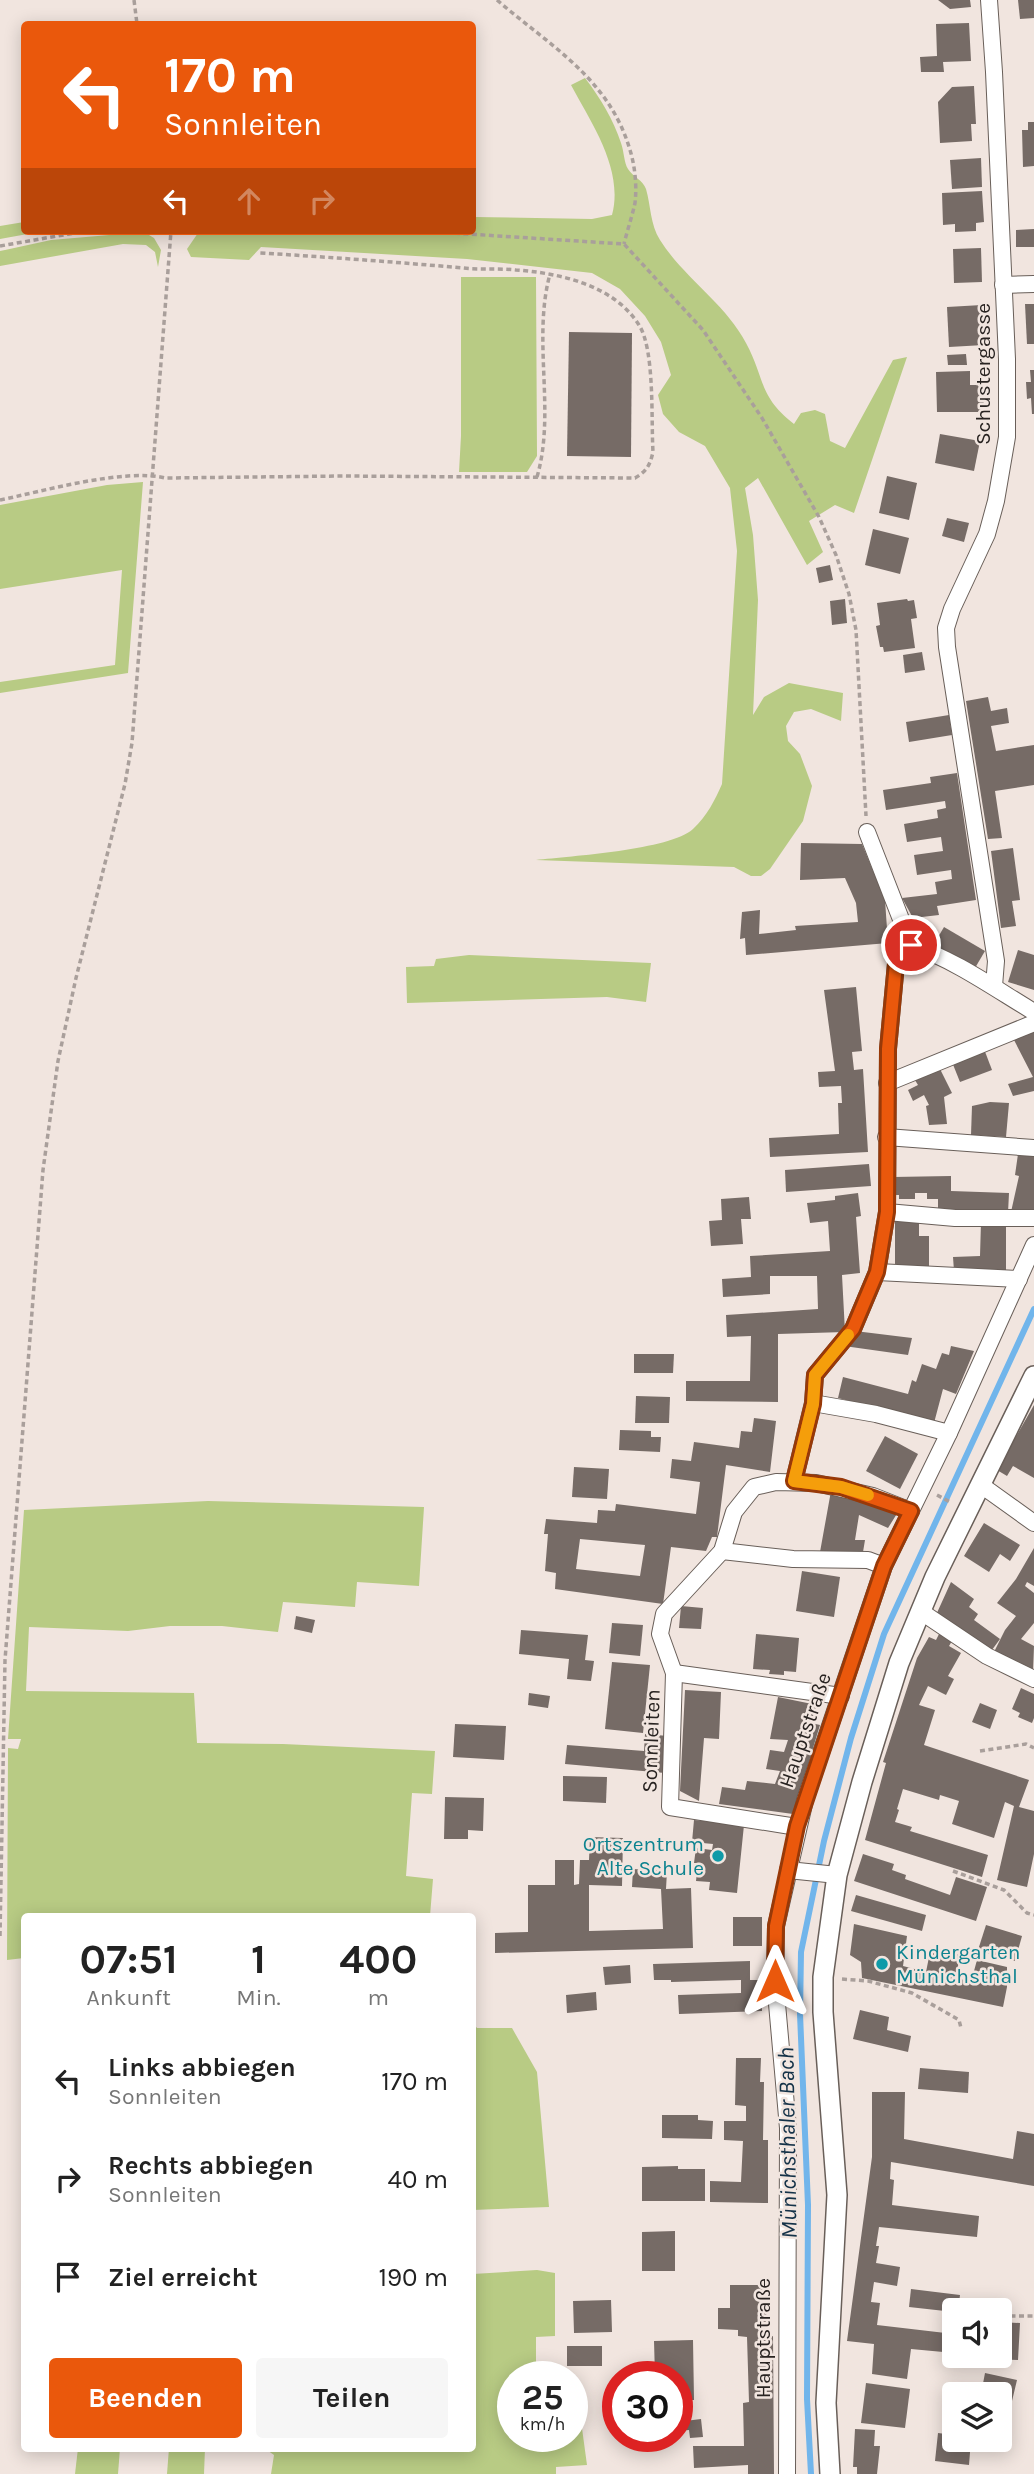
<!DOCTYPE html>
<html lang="de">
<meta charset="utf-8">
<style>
body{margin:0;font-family:Karla,sans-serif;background:#f6f6f6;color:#222;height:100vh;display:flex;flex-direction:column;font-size:26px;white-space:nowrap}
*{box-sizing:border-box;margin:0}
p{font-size:23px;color:#767676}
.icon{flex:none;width:38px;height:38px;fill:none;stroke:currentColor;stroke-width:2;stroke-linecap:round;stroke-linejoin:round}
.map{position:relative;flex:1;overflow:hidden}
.side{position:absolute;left:21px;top:1913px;width:455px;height:539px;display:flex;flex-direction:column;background:#fff;border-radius:7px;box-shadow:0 4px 18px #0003}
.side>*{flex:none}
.hud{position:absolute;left:21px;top:21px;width:455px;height:214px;border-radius:7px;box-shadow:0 4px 18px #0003;background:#ea580c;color:#fff;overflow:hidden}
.fabs{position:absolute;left:942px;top:2298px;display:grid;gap:14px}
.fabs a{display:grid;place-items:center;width:70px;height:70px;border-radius:7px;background:#fff;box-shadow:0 4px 18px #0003;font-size:35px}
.speed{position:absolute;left:497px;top:2361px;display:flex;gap:14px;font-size:35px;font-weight:700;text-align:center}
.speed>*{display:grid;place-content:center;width:91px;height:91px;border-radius:50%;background:#fff;box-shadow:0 4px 18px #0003;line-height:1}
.speed small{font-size:18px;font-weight:400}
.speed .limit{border:10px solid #d22;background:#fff;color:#111}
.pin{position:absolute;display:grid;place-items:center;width:60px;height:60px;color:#fff;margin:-30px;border:4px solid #fff;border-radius:50%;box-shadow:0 2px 7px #0007}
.me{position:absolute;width:77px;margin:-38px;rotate:0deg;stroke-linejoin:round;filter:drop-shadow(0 0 5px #0008)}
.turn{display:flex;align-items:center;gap:24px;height:147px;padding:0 28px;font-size:32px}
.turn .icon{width:91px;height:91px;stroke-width:2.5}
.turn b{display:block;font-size:49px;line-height:60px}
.lanes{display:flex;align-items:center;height:66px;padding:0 28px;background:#0003;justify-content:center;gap:35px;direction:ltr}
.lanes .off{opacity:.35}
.eta{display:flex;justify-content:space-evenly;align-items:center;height:119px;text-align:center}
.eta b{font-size:42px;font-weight:700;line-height:49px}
.primary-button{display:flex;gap:14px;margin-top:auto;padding:14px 28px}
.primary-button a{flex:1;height:80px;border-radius:7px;background:#ea580c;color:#fff;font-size:28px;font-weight:700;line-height:80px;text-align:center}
.primary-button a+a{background:#f6f6f6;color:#222}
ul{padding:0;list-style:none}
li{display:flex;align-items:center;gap:21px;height:98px;padding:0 28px}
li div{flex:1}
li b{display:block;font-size:26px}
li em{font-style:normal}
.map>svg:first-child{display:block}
.green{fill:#b8cb84}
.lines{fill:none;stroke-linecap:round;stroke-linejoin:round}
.stream{stroke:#71b5eb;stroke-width:6}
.building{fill:#766b66;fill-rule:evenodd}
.minor-casing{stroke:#695f59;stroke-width:18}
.tertiary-casing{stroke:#695f59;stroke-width:22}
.path{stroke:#a99f9b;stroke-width:3.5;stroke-dasharray:5 3.5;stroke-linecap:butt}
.minor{stroke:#fff;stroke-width:16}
.tertiary{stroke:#fff;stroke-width:19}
.route-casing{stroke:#983908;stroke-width:18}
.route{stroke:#ea580c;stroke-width:12}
.slow{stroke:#f59e0b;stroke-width:12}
.culture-dot{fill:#0f9aa8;stroke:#f1e5df;stroke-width:2.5}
.labels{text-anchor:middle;stroke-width:5;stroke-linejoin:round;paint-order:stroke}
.street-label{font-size:21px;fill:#282321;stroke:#f1e5df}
.culture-label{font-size:21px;fill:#0d838f;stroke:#f1e5df;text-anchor:end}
.water-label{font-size:23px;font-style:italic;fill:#143248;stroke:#f1e5df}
</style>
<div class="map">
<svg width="1034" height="2474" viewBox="0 0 1034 2474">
<rect width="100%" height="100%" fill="#f1e5df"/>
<g class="green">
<path d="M585,78C601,99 613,119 621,143C624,151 624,163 628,169C633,177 643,180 646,189C651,206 650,224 660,240C684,278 725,303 746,343C765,378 758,396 794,424L801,413L815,410L825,414L830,441L845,448L893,360L907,357L854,513L835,505L809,521L823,552L807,565L758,478L745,488L753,535L758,600L753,715L764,697L789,683L843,693L841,721L811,709L794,712L786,726L788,741L800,754L812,786L803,821L770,869L761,876H751L734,867L536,860C571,856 670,850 693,829C707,816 715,800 722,784L737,551L730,488L705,446L679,432L663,414L658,395L671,375L661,342L645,316L620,289L592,273L467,259L261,247L249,260L191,257L187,249L198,233L371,235L372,231H472L473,217L592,219L612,215C624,170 592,124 571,85Z"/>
<path d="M24,222V231H44L0,239V226Z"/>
<path d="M144,232L154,238L161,250L158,267L155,252L146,245L123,244L0,266V251L5,250L51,240Z"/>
<path d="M461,277H536L537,456L527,472H459L461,436Z"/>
<path d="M143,482L128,673L0,693V682L115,665L122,570L0,589V505L107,485Z"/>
<path d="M469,955L651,963L646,1002L607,997L407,1003L406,967L434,966L436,959Z"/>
<path d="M208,1501L424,1507L419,1586L357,1582L355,1607L283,1602L278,1632L222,1626H170L128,1631L29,1627L26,1691L194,1693L197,1743L283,1744L435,1751L432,1794L412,1793L406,1876L433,1879L430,1916H24V1958L7,1960L8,1748L18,1749L21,1739H8L24,1510Z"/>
<path d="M472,2022L477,2028H512L537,2072L549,2207L473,2210Z"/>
<path d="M537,2270L555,2273V2336L536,2337V2376H513V2436H572V2400L578,2399L587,2465L556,2467V2474H271L274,2455L264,2448H472L473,2274Z"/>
<path d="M78,2448H120L118,2474H75Z"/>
<path d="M169,2448H205L204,2474H167Z"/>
</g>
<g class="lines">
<path class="stream" d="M811,2474L807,2399L808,2205L800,2014L801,1952L824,1841L851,1738L884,1634L1034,1309"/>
</g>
<g class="building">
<path d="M938,0H970L971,7L950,9Z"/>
<path d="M1018,0H1034V18L1020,19Z"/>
<path d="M969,23L971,61L943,62L944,72H921L920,57L937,56L936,24Z"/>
<path d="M974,86L976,124H971L972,141L940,143L938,102L952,87Z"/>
<path d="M1028,122H1034V166L1023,167L1022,130H1028Z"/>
<path d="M981,158L982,187L952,189L950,160Z"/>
<path d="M982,191L984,222L976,223V231L955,232V224L943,225L942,193Z"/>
<path d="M1034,229V247H1016V230Z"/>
<path d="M981,248L982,282L954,283L953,249Z"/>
<path d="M1025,304H1034V344H1027Z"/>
<path d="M982,305L984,345L949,347L947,307Z"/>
<path d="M569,332L632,333L631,457L567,456Z"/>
<path d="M966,354L967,365H948L947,355Z"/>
<path d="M1030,370H1034V414H1032L1031,398L1027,399L1026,382H1031Z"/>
<path d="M970,371V385H983L984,412H937L936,372Z"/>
<path d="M940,434L980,441L974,471L935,463Z"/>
<path d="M887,476L917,483L909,520L879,513Z"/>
<path d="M947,518L969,523L964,542L942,536Z"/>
<path d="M873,529L909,538L900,574L865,565Z"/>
<path d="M830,565L833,580L819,583L816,568Z"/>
<path d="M845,599L847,623L832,625L830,601Z"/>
<path d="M907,599L908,601L914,600L917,618L911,619L915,648L884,652L883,647H880L876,626L880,625L877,603Z"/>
<path d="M922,652L925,670L905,673L903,655Z"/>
<path d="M988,697L991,711L1007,708L1009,723L991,726L996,751L1034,745V785L995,791L1002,838L988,839L966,701Z"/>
<path d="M949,715L952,735L909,742L906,722Z"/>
<path d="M957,773L976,900L937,906L939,915L913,918L902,898L937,894L935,882L952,879L951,870L917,875L914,855L943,851L941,837L907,842L904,824L938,818L937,810L946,808L945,801L886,810L883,790L931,783L930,777Z"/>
<path d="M801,843L862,844L885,900L888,943L746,955L745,938L740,939L742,912L760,910L759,934L796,930L795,926L858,922L856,903L845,878L800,880Z"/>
<path d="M1013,848L1020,900L1012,901L1016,926L1001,928L991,851Z"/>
<path d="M944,927L985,951L975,968L934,944Z"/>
<path d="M1018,950L1034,955V990L1008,982Z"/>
<path d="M856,987L862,1051L852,1052L854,1070L863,1069L868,1152L770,1157L769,1138L839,1134L838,1103H842L841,1086L819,1087L818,1072L835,1071L824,990Z"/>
<path d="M1034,1031V1091L1013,1096L1008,1084L1033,1077L1014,1040Z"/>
<path d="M984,1049L992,1070L960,1082L952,1062Z"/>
<path d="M938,1065L952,1093L944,1097L947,1124L929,1125L926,1106L929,1105L924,1095L913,1101L908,1090L918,1085L913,1077Z"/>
<path d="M990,1102L1009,1103L1006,1137L971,1135L972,1106Z"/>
<path d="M1018,1154L1034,1155V1211L1011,1212L1019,1176L1015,1175Z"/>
<path d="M869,1164L871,1186L786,1192L785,1170Z"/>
<path d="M951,1176V1191L1009,1193L1008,1213L938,1211V1199H927V1193H915V1199H899V1195H893V1177Z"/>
<path d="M858,1193L861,1216L856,1217L860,1273L842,1275L845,1332L778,1334V1402L686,1401V1381H750L751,1336L727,1337L726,1315L818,1309L817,1276H770V1294L723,1297L722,1279L751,1277L750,1256L830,1251L828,1221L810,1223L807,1203L835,1200V1196Z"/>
<path d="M749,1197L751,1219H741L743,1244L711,1246L709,1221L722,1220L721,1199Z"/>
<path d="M895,1219H919V1236H929V1270H895Z"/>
<path d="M981,1222L1006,1225V1271H954L953,1257L980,1256Z"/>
<path d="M855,1331L912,1338L908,1355L844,1346Z"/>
<path d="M951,1346L974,1351L956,1394L943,1389L934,1423L838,1398L843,1377L908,1394L912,1380L916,1382L922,1364L936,1369L942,1353L949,1355Z"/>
<path d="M634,1354H674L673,1373H634Z"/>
<path d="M636,1396L670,1397L669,1423H635Z"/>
<path d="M1034,1405V1478L1013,1466L1007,1476L997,1470Z"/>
<path d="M754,1418L776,1421L770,1472L726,1465L717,1537H712L706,1551L671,1547L663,1604L555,1589L556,1573L545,1571L548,1534H544L546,1519L597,1523L598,1510L615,1511L616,1504L696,1514L700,1482L670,1478L672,1459L691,1461L694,1442L739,1448L741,1431L752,1432ZM580,1539L645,1545L640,1576L576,1569Z"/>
<path d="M620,1430L651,1431V1437H661L660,1452L619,1450Z"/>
<path d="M885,1436L918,1454L900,1489L866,1471Z"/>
<path d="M574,1467L609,1469L607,1499L572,1497Z"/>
<path d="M831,1491L898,1512L888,1528L859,1515L855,1540H865L863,1552H820Z"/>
<path d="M984,1523L1020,1545L1010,1561L1000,1554L989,1572L964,1556Z"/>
<path d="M1034,1548V1586L1027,1582L1025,1586L1034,1593V1623L1021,1639L1034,1646L1033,1672L994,1652L1005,1630L1016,1616L997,1603L1016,1579Z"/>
<path d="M802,1571L840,1577L834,1617L796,1611Z"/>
<path d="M951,1582L974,1599L969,1607L978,1614L974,1620L1000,1639L989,1654L936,1615Z"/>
<path d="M681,1606L703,1608L701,1629L679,1628Z"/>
<path d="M296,1616L315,1620L312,1633L294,1629Z"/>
<path d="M612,1623L643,1625L640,1656L609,1653Z"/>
<path d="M521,1630L588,1635L585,1660L594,1661L591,1681L567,1679L569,1659L519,1654Z"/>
<path d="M756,1634L799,1638L796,1672L784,1671V1675L769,1674L770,1670L753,1669Z"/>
<path d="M939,1634L952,1641L949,1646L961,1653L948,1676L954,1679L946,1695L928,1686L919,1705L935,1710L924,1745L1029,1780L1019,1807L1034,1811V1854L1027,1887L997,1880L1014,1806L1005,1802L994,1838L952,1824L959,1801L940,1795L939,1800L903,1789L897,1809L899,1810L895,1822L912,1827L910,1831L988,1855L982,1877L865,1840L886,1763L883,1762L917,1658L929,1637L936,1640Z"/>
<path d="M612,1662L650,1665L643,1733L605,1729Z"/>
<path d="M1021,1688L1034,1694V1718L1032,1723L1018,1717L1020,1713L1012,1709Z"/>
<path d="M685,1690L721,1692L719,1739L704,1738L699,1801L680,1791Z"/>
<path d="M529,1693L550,1696L548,1708L528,1705Z"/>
<path d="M778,1697L817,1705L811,1723L820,1725L793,1814L719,1804L722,1787L745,1790L747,1781L775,1784L780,1771L766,1769L770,1750L784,1752L788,1740L770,1739Z"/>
<path d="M980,1703L997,1710L990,1729L972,1722Z"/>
<path d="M455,1724L506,1726L504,1760L453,1757Z"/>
<path d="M645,1734L668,1736L665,1773L565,1764L567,1745L644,1751Z"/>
<path d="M563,1776L607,1777L606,1803L563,1801Z"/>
<path d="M445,1797L484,1798L483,1831L468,1830V1839H444Z"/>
<path d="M694,1820L744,1825L737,1893L709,1890L710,1882L696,1881L698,1863H694L696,1848L712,1850L713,1844L692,1842Z"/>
<path d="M590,1837L623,1838L622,1886L589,1885V1931L663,1929L661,1889L632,1887L633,1869L667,1871L666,1889L691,1888L693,1948L495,1953V1933L528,1932V1885H555V1860H574V1885L579,1884L580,1860H589Z"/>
<path d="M863,1854L894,1864L892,1870L906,1875L905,1879L950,1895L956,1877L987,1887L976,1921L854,1881Z"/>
<path d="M856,1895L926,1915L922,1931L851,1911Z"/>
<rect x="733" y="1917" width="29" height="29"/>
<path d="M854,1924L907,1936L903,1966L926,1972L931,1947L959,1955L957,1978L971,1982L977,1960L1007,1967V1987L1003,2007L862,1978L861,1962L850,1955Z"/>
<path d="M986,1925L1022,1936L1015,1961L978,1950Z"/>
<path d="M750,1961V1980H761L762,2011L679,2014L678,1995L741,1993V1980L671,1982V1980H654L653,1964Z"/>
<path d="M630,1965L631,1983L605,1985L603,1967Z"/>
<path d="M596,1992L597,2010L567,2013L566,1995Z"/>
<path d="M860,2010L889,2017L887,2030L911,2036L908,2052L853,2039Z"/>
<path d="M736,2058H761L760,2082H764L763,2140H768V2203L710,2202V2181L741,2182L743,2141L724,2140V2121H746V2106L735,2105Z"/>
<path d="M920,2068L969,2072L968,2093L918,2089Z"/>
<path d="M872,2092H905L904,2139L1013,2159L1017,2131L1034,2134V2186L891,2162L890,2179L894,2180L892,2205L979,2216L977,2237L879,2227L876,2246H879L876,2263L900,2267L897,2286L874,2282L871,2302L880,2303L877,2325L954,2334V2353L911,2349L907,2379L872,2374L874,2344L847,2341L872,2157Z"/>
<path d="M662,2115H698V2120L713,2121L712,2139L662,2138Z"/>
<path d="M678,2166V2169H705V2201H642V2167Z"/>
<path d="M675,2231V2271H642V2232Z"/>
<path d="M730,2285H767L766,2329H764V2337L773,2336L774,2474H748V2465L694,2468L693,2446H744L743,2403L749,2402L747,2337L738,2336V2330L718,2329V2308H730Z"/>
<path d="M911,2289L960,2295L958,2310L954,2312L909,2307Z"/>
<path d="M611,2300L612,2332L574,2333L573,2301Z"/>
<path d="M999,2322L1020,2323L1018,2360L986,2359V2356H999Z"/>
<path d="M693,2340L694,2400H677V2376H655L654,2341Z"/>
<rect x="567" y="2346" width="35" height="20"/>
<path d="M985,2373L1017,2380L1012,2401L999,2398V2394H981Z"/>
<path d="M866,2383L910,2389L905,2428L861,2423Z"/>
<path d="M701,2419L703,2437L690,2438L689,2430L677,2431V2422Z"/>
<path d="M855,2429L875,2430L874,2446H880L877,2474H857V2467H853Z"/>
<path d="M938,2433L954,2435V2440H971L969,2465L935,2461Z"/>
</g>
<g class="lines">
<defs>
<g id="minor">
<path d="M989,0L994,72L1007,359V437L996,501L987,534L952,609L946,628L947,647L996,961L994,986"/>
<path d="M1003,285L1034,284"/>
<path d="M867,832L911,945"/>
<path d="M887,1083L1034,1023"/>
<path d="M886,1137L1034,1148"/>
<path d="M887,1212L955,1218H1034"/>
<path d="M877,1272L1019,1279"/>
<path d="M949,1433L876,1414L813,1403L815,1375L853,1329L877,1272L887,1212L888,1049L897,953L911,945C955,960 994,988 1034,1012"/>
<path d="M794,1481L813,1403"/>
<path d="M981,1485L1034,1523"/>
<path d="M722,1551L793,1559L868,1560L884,1566"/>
<path d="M920,1611L987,1656L1034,1679"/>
<path d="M674,1673L841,1696"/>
<path d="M797,1827L670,1807L674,1673L660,1634L664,1614L722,1551L734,1512L754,1487L776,1482L816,1483L873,1496L911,1511"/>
<path d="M788,1870L837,1875"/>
<path d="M787,2474L788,2128L775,1981L776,1926L805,1800L884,1566L949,1433L1034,1245"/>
</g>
<path id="tertiary" d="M830,2474L826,2403L837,2195L823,2012V1977L837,1875L862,1782L899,1663L935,1577L1034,1376"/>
</defs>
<use href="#minor" class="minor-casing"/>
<use href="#tertiary" class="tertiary-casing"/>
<g class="path">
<path d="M134,0L137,24"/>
<path d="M497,0C550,46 609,78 630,150C635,166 637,186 635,203C632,217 627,231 624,244"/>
<path d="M421,231L624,244L703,330L762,418L819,517L836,555L849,594L856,630L866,816"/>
<path d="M0,246L86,231"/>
<path d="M537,477C556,412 532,340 550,274"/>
<path d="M0,500C44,491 124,468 165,478L343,476L635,478C647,471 650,465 653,452C651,420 655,350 639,325C614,285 559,273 516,270C498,268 480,270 463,268C395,262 328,257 260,253"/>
<path d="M937,1495L952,1503"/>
<path d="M980,1751L1026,1744L1034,1748"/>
<path d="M953,1871L1004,1890L1027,1913L1034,1915"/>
<path d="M0,1936L5,1660L43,1170L58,1061L76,978L125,784L132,743L171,231"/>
<path d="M842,1979L868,1981L912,1993L959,2020L961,2028"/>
<path d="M1002,2316H1034"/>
</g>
<use href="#minor" class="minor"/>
<use href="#tertiary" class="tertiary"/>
</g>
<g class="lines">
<defs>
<path id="route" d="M775,1981L776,1926L797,1826L884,1566L911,1511L841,1487L794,1481L813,1404L815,1375L853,1329L877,1272L887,1212L888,1049L897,953L911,945"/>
</defs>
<use href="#route" class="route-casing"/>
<use href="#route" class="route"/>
<path class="slow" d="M848,1335L815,1375L813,1404L794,1481L841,1487L868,1495"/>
</g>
<g class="culture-dot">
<circle cx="718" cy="1856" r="7"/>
<circle cx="882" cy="1964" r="7"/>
</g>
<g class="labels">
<g class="street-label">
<text transform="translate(983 374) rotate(-90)" y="7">Schustergasse</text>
<text transform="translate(805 1730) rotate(-71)" y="7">Hauptstraße</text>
<text transform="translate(651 1741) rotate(-88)" y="7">Sonnleiten</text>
<text transform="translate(763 2338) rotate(-90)" y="7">Hauptstraße</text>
</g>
<g class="culture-label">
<text x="704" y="1851">Ortszentrum<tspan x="704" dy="24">Alte Schule</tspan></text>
<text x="896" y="1959" text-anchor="start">Kindergarten<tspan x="896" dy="24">Münichsthal</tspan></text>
</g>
<g class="water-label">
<text transform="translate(787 2143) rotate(-91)" y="8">Münichsthaler Bach</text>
</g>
</g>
</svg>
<div class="fabs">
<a><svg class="icon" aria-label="sound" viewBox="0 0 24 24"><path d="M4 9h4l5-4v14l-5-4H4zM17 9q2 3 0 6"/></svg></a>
<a><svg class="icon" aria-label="layers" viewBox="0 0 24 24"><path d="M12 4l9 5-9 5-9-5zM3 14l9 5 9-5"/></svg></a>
</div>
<div class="speed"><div>25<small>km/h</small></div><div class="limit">30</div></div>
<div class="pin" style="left:911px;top:945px;background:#d93025"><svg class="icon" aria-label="arrive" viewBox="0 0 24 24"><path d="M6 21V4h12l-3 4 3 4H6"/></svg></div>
<svg class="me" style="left:775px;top:1981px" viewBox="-20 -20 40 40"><path d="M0-17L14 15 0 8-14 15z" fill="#ea580c" stroke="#fff" stroke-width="4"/></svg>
<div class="hud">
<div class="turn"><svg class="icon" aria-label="left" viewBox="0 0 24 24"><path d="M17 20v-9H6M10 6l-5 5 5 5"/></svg><div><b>170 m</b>Sonnleiten</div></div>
<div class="lanes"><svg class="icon" aria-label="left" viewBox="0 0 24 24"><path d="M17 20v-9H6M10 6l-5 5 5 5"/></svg><svg class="icon off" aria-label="ahead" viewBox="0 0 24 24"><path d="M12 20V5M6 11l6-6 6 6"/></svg><svg class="icon off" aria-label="right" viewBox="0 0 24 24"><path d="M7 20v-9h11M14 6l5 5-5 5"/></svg></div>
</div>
<section class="side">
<div class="eta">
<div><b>07:51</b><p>Ankunft</p></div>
<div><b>1</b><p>Min.</p></div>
<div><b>400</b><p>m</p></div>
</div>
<ul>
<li><svg class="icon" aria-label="left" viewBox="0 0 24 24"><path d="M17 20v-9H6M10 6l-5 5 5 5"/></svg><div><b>Links abbiegen</b><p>Sonnleiten</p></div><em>170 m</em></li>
<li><svg class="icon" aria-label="right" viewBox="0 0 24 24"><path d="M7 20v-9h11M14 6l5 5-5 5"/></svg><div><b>Rechts abbiegen</b><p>Sonnleiten</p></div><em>40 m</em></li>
<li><svg class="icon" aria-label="arrive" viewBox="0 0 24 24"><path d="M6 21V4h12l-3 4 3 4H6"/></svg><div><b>Ziel erreicht</b></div><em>190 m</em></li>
</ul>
<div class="primary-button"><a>Beenden</a><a>Teilen</a></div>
</section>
</div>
